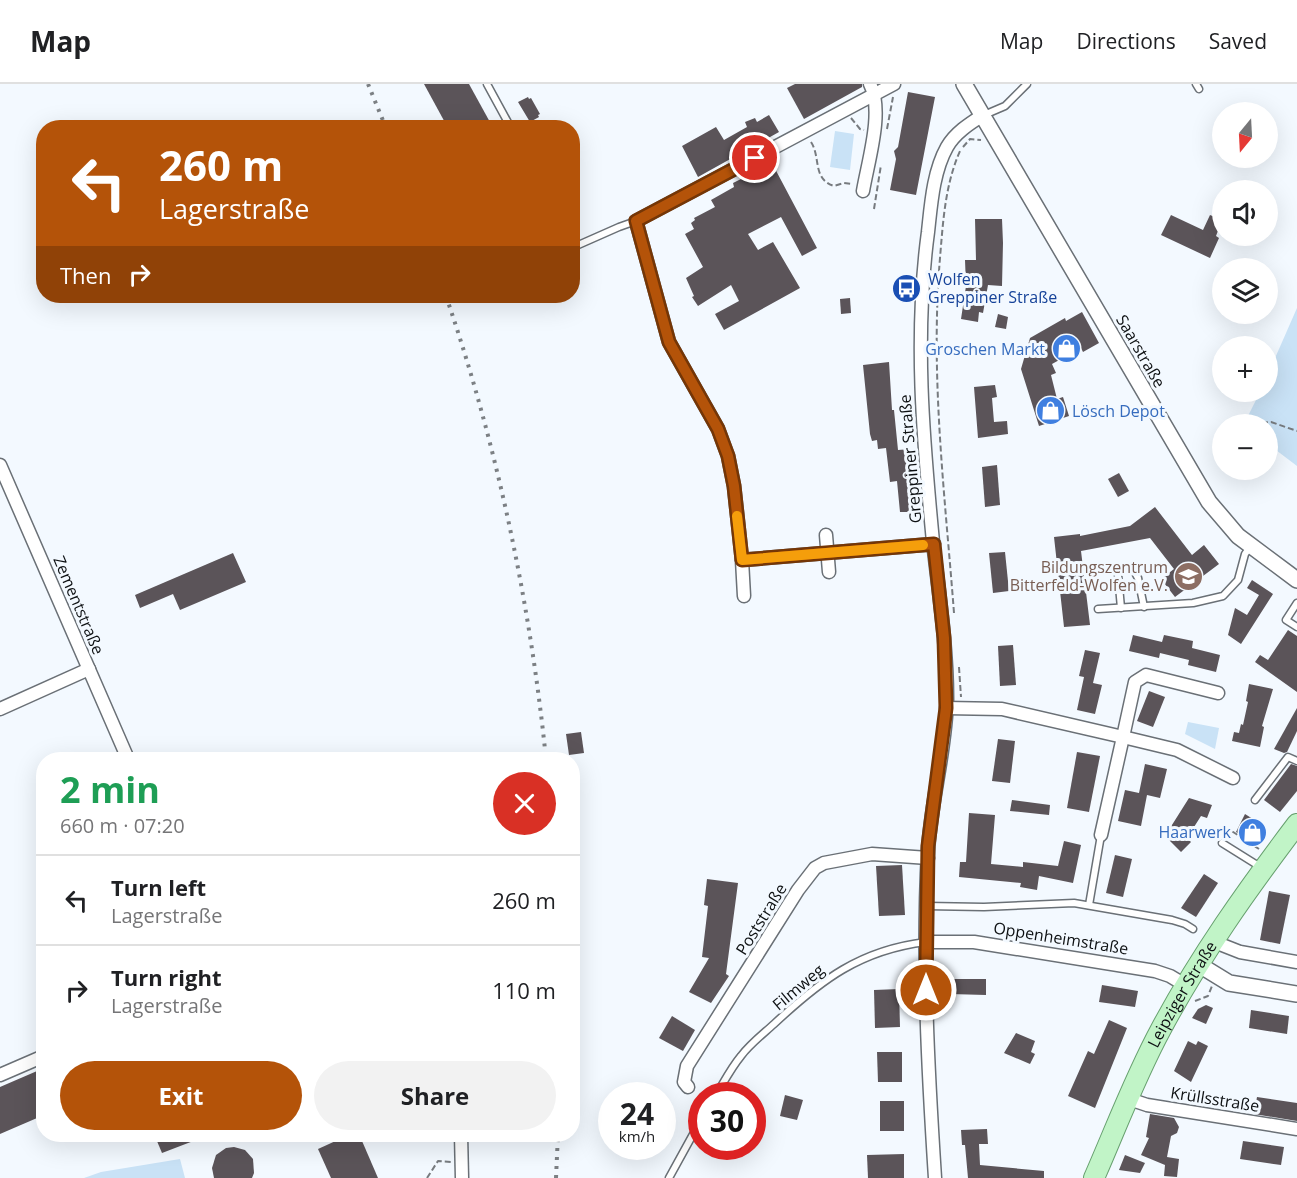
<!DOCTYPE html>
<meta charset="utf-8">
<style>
body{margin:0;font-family:"Open Sans",sans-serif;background:#f2f2f2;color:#202124;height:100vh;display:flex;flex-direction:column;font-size:22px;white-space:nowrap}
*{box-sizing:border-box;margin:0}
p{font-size:20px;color:#757577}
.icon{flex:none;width:33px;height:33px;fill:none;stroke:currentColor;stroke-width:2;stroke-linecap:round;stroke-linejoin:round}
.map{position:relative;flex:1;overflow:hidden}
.drawer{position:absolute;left:36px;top:668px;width:544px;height:390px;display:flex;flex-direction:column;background:#fff;border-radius:24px;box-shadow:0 6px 24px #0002}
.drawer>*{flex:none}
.banner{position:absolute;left:36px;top:36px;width:544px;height:183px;border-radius:24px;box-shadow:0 6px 24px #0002;background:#b45309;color:#fff;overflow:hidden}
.needle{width:39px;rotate:198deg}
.buttons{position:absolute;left:1212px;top:18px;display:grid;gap:12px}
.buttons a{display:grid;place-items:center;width:66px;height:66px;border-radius:50%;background:#fff;box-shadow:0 6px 24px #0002;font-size:30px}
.speed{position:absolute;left:598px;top:998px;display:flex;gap:12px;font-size:30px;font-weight:700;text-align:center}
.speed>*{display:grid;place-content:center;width:78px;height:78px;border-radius:50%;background:#fff;box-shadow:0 6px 24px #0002;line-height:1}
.speed small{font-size:15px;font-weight:400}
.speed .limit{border:9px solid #d22;background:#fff;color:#111}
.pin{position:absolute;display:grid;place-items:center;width:51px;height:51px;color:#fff;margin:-26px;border:3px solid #fff;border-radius:50%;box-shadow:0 2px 6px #0007}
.me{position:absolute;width:66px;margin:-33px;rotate:0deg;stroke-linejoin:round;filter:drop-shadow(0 0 4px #0008)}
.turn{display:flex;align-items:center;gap:21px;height:126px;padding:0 24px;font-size:27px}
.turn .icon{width:78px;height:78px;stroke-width:2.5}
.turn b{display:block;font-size:42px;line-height:51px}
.then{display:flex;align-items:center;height:57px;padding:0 24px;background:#0003;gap:12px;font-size:22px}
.round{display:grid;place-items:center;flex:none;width:63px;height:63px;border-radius:32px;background:#f2f2f2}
.headline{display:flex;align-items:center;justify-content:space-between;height:102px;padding:0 24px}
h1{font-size:36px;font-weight:700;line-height:45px;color:#1e9e55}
.action{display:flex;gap:12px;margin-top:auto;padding:12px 24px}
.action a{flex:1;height:69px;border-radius:36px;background:#b45309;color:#fff;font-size:24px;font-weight:700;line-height:69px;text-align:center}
.action a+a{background:#f2f2f2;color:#202124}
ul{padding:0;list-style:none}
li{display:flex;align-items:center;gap:18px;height:90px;padding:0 24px;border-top:2px solid #e0e0e0}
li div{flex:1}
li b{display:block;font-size:22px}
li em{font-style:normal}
header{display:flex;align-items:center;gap:36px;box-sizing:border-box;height:84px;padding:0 30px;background:#fff;border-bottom:2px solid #e0e0e0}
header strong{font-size:28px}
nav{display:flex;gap:33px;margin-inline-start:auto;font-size:21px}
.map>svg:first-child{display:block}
.green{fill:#c9e2f6}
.building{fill:#5b5459}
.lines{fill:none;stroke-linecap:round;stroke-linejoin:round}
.service-casing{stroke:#6a7076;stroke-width:9}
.minor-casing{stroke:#6a7076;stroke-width:15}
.tertiary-casing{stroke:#6a7076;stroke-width:18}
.primary-casing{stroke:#67a06f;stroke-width:22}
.path{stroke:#777b7f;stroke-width:2;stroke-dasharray:6 3;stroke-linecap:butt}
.service{stroke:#fff;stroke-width:6}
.minor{stroke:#fff;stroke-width:12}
.tertiary{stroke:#fff;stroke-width:15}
.primary{stroke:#c1f4c7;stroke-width:20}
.rail{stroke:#7c8084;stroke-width:4;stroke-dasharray:3 6;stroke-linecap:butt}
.route-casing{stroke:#753606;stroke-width:15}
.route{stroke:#b45309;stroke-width:10}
.slow{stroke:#f59e0b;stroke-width:10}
.labels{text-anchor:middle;stroke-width:6;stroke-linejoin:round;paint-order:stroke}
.transit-label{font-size:16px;fill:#164399;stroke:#f3f9ff;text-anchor:start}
.shop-label{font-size:16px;fill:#366cbe;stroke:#f3f9ff;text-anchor:end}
.street-label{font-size:16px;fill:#0d1012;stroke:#f3f9ff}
.education-label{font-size:16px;fill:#785e54;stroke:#f3f9ff;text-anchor:end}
</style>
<header>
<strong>Map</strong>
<nav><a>Map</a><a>Directions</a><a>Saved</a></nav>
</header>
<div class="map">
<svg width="1297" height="1094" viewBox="0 0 1297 1094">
<rect width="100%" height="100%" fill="#f3f9ff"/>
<g class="green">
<path d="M835,47L854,50L850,86L830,83Z"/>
<path d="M1297,224V382L1268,360V340H1251L1248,332L1260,308H1268V290Z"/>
<path d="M1188,638L1219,644L1215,665L1185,650Z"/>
<path d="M180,1075L185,1094H84L101,1088Z"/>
</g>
<g class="building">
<path d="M424,0H469L491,40L485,44H448Z"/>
<path d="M795,0H862V3L804,35L787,4Z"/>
<path d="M908,8L935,13L916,111L890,106L896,75L894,67L898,63Z"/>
<path d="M528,13L529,15L531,14L540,30L538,31L539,33L530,38L518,18Z"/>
<path d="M769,31L779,48L698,93L682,62L716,43L724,56L747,43L745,38L755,34L757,38Z"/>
<path d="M773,81L817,164L802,172L781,133L748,150L758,166L773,158L800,204L724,246L715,230L739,217L731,201L698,222L692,213L694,212L686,194L703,183L685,150L694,145L691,139L695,136L694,134L715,123L711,116L734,103L733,99L747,92L748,95Z"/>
<path d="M1171,131L1203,146L1210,131L1222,136L1216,152L1219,154L1210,174L1161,151Z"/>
<path d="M975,135H1002L1003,159L1002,202L988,201L983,229L979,228L978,238L961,235L966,202L965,176H976Z"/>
<path d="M850,214L851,229L841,230L840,215Z"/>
<path d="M1082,228L1099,259L1083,268L1081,264L1052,280L1056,289L1051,291L1057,315L1063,313L1069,332L1039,342L1021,285L1030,254L1065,234L1066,237Z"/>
<path d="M998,230L1008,233L1006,245L995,243Z"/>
<path d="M889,278L892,326H894L898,366L911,365L918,434L908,435V428H900L897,397L890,398L886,364L878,365L877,356L872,357L870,350L863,281Z"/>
<path d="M995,301L997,313L992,314L994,338L1007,337L1008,350L978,354L974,303Z"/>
<path d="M997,381L1000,421L985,423L982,383Z"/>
<path d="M1119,389L1129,407L1118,413L1108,395Z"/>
<path d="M1155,423L1192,471L1204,461L1219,480L1175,513L1161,495L1174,485L1150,454L1081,467L1090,541L1064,543L1054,453L1080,450V452L1130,442Z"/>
<path d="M1005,468L1009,507L993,509L989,469Z"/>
<path d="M233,469L246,498L180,526L173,510L140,524L135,511Z"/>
<path d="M1252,496L1273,510L1241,560L1228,551L1235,524L1247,531L1259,511L1247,504Z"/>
<path d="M1288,546L1297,552V608L1255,578L1260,571L1268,576Z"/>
<path d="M1133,551L1162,558L1164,551L1193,557L1192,564L1220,571L1216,588L1188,581L1189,576L1160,569L1159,574L1129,567Z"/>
<path d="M1013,561L1016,601L1000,602L998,562Z"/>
<path d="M1085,566L1100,569L1093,599L1102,601L1095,630L1077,626L1084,593L1079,592Z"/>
<path d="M1249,600L1273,605L1262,642L1264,643L1260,663L1232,657L1234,648L1239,649L1241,640L1243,641L1248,618L1246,617Z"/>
<path d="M1149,607L1165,613L1153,643L1137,637Z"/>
<path d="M1297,624V647L1287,668L1284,669L1274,665Z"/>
<path d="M581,648L584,669L569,671L566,650Z"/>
<path d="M998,655L1015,657L1010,699L992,697Z"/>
<path d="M1077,668L1100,672L1089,728L1067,724Z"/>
<path d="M1145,680L1167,685L1160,714L1147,711L1141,742L1118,737L1125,706L1139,709Z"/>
<path d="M1291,680L1297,682V707L1280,728L1264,716Z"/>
<path d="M1189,714L1212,721L1207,734L1201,732L1187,754L1191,758L1181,768L1165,752Z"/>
<path d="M1012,716L1050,721L1049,731L1010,727Z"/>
<path d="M969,729L995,731L991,780L1023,783V778L1058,782L1064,757L1081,761L1073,799L1039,792L1037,806L1020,803L1021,799L959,793L960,778H966Z"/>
<path d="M1245,730L1264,742L1258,752L1255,750L1251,757L1236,748Z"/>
<path d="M1115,771L1132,775L1123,813L1106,809Z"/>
<path d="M902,781L905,831L879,832L876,782Z"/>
<path d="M1204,790L1218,799L1196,833L1181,824Z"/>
<path d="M707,795L738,799L726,890L729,892L711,919L689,908L709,874L702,873L708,822L704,821Z"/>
<path d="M1269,807L1290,811L1280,860L1260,856Z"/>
<path d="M950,895H986V911L950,910Z"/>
<path d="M1102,901L1138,907L1135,923L1099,918Z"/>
<path d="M899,905L900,943L875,944L874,906Z"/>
<path d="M1206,921L1213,924L1206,940L1192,934L1198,925Z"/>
<path d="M1251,926L1289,932L1287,950L1249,944Z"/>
<path d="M672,932L695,946L683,967L659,954Z"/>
<path d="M1109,936L1127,944L1095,1024L1068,1012L1088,967L1094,970Z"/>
<path d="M1016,949L1035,957L1031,968L1035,970L1030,980L1004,969Z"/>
<path d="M1188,957L1196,961L1198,957L1208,962L1191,998L1174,987Z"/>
<path d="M877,968H902V998H878Z"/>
<path d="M44,984V1031L0,1050V1003Z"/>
<path d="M785,1011L803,1016L797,1036L780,1032Z"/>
<path d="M1257,1013L1297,1019V1037L1254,1030Z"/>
<rect x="880" y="1017" width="24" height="30"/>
<path d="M1150,1030L1174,1034L1179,1043L1177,1049L1171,1052L1167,1073L1179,1075L1177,1093L1164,1092L1165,1081L1141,1071L1149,1054L1146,1053Z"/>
<path d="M987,1045L988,1060H979L980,1081L1044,1087V1094H968L965,1061H962L961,1046Z"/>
<path d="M154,1050H209V1051L162,1069Z"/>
<path d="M351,1050H359L378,1094H331L318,1065Z"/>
<path d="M1243,1057L1284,1063L1281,1081L1240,1075Z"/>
<path d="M234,1063L245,1066L253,1075L254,1089L252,1094H214L212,1084L216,1071L226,1064Z"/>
<path d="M904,1070V1094H868L867,1071Z"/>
<path d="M1125,1071L1145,1079L1140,1089L1119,1086Z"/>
</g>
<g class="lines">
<defs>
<g id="service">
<path d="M487,0L511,44"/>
<path d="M1196,0L1199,5"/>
<path d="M984,31L1005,22L1027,0"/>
<path d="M573,157L576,162L619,143L636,137"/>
<path d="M1297,519L1286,536L1297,543"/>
<path d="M1121,524L1118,491C1121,484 1125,484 1133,485L1138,494L1144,523"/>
<path d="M1098,525L1193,519L1223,512L1238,496L1245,470L1250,463"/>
<path d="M1255,716L1288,673L1297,677"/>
<path d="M1222,759L1262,784"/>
<path d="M1089,821L1101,751"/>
<path d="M926,822L984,823L1074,819L1172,836L1185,840L1193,845"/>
<path d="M716,1011C724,998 731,984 741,972C750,960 763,950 774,940C821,896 860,866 926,858"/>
<path d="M669,1094L702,1034"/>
</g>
<g id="minor">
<path d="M894,0L636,137L669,258L718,345L728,372L734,402L742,476L934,460"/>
<path d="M863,107C868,77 884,27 870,0"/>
<path d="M0,381L128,675"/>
<path d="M826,451L829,488"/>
<path d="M742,476L744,512"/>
<path d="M1218,609L1146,591L1135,598L1123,653L1177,666L1233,694"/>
<path d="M946,624L1002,625L1123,653L1101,751"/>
<path d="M0,625L89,585"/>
<path d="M1212,857L1240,868L1297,878"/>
<path d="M927,858H974L1155,887L1170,892L1185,901"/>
<path d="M0,991L44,972"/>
<path d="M688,1003L684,998L687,982L798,806L815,784L824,779L872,770L928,774"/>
<path d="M1129,1015L1147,1021L1297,1045"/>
<path d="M461,1050L462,1094"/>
<path d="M935,1094C928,986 922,876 928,767C931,716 946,666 947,615C947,562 939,510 933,458C923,354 914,252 928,148C931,121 933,88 947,63C955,49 969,40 983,31"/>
</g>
<g id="tertiary">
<path d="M964,0L1209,418L1238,452L1297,496"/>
<path d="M1198,880L1229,899L1297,910"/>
</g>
<g id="primary">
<path id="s1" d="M1094,1094C1116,1044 1135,993 1161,945C1200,872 1247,806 1297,740"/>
</g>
</defs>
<use href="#service" class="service-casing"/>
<use href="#minor" class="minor-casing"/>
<use href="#tertiary" class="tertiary-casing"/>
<use href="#primary" class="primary-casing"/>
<g class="path">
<path d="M851,34L860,45L864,46"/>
<path d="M887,45L893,13"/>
<path d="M811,58C821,73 812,95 834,102L844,99L852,100"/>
<path d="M963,63L970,55L981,56"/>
<path d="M874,125L881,81"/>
<path d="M1253,340L1271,338L1297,347"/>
<path d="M954,529C945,411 930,293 940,174C943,138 945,101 960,67"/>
<path d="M959,583L961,613"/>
<path d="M1195,743L1209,752L1215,750L1224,742L1259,765"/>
<path d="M1195,917L1208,912L1212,902"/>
<path d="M427,1094L438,1077L451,1078"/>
</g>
<use href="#service" class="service"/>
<use href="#minor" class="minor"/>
<use href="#tertiary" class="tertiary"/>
<use href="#primary" class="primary"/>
<g class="rail">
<path d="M368,0L386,44"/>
<path d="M446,212C497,361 530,518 546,675"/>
<path d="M556,1094L558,1050"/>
</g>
</g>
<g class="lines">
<defs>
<path id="route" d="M755,74L636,137L669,258L718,345L728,372L734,402L742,476L934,460L944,554L946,624L928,762L926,906"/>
</defs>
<use href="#route" class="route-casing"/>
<use href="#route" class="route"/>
<path class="slow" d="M737,432L742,476L923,461"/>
</g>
<defs>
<symbol id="bus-disc" viewBox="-11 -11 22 22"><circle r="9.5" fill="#1a4fb4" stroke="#f3f9ff"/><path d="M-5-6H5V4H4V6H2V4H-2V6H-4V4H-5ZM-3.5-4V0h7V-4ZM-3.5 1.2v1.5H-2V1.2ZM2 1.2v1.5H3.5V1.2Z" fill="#fff"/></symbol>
<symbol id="shop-disc" viewBox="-11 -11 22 22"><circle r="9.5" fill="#3f7fe0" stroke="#f3f9ff"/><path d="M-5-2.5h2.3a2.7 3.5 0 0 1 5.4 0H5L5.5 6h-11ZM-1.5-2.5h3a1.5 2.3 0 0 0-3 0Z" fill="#fff"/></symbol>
<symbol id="school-disc" viewBox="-11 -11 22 22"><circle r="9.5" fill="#8d6e63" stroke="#f3f9ff"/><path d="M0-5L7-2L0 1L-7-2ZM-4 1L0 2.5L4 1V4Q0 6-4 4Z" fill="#fff"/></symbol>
</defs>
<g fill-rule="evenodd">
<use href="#bus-disc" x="890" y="188" width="33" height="33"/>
<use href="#shop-disc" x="1050" y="248" width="33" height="33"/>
<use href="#shop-disc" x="1034" y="310" width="33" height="33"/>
<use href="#school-disc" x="1172" y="476" width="33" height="33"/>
<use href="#shop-disc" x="1236" y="732" width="33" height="33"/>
</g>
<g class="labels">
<g class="transit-label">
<text x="928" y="201">Wolfen<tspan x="928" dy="18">Greppiner Straße</tspan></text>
</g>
<g class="shop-label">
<text x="1045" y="271">Groschen Markt</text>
<text x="1072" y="333" text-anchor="start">Lösch Depot</text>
<text x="1231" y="754">Haarwerk</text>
</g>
<g class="street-label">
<text transform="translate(1141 267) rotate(60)" y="6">Saarstraße</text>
<text transform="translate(910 375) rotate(-95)" y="6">Greppiner Straße</text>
<text transform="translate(79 521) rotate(67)" y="6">Zementstraße</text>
<text transform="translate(761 835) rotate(-58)" y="6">Poststraße</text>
<text transform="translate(1061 854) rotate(9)" y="6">Oppenheimstraße</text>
<text transform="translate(798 903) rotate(-40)" y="6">Filmweg</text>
<text dy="6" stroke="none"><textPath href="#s1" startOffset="204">Leipziger Straße</textPath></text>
<text transform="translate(1215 1015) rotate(9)" y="6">Krüllsstraße</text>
</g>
<g class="education-label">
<text x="1168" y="489">Bildungszentrum<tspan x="1168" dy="18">Bitterfeld-Wolfen e.V.</tspan></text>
</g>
</g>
</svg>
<div class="buttons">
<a><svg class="needle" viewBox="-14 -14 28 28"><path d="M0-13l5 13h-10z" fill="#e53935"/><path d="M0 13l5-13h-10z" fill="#757577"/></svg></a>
<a><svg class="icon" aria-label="sound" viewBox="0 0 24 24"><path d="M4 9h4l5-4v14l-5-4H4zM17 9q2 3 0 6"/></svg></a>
<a><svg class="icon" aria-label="layers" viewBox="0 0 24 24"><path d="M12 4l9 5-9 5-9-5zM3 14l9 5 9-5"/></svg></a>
<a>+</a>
<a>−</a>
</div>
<div class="speed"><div>24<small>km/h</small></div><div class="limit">30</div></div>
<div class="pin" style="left:755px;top:74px;background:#d93025"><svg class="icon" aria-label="arrive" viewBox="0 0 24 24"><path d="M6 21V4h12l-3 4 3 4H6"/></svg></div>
<svg class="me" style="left:926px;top:906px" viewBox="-20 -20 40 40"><circle r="17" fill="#b45309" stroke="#fff" stroke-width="3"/><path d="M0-11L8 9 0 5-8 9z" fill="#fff"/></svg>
<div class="banner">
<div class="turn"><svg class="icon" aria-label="left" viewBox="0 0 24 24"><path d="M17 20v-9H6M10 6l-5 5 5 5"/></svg><div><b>260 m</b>Lagerstraße</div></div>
<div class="then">Then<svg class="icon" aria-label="right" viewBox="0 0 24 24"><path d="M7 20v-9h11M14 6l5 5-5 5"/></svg></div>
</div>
<section class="drawer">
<div class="headline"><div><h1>2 min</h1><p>660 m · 07:20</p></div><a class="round" style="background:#d93025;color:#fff"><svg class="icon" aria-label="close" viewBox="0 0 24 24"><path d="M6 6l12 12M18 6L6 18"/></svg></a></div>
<ul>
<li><svg class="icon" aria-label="left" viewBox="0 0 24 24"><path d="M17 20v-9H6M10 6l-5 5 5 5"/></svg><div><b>Turn left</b><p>Lagerstraße</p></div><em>260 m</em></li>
<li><svg class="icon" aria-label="right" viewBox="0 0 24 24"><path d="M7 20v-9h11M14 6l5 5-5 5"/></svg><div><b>Turn right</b><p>Lagerstraße</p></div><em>110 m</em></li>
</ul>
<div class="action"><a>Exit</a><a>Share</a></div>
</section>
</div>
